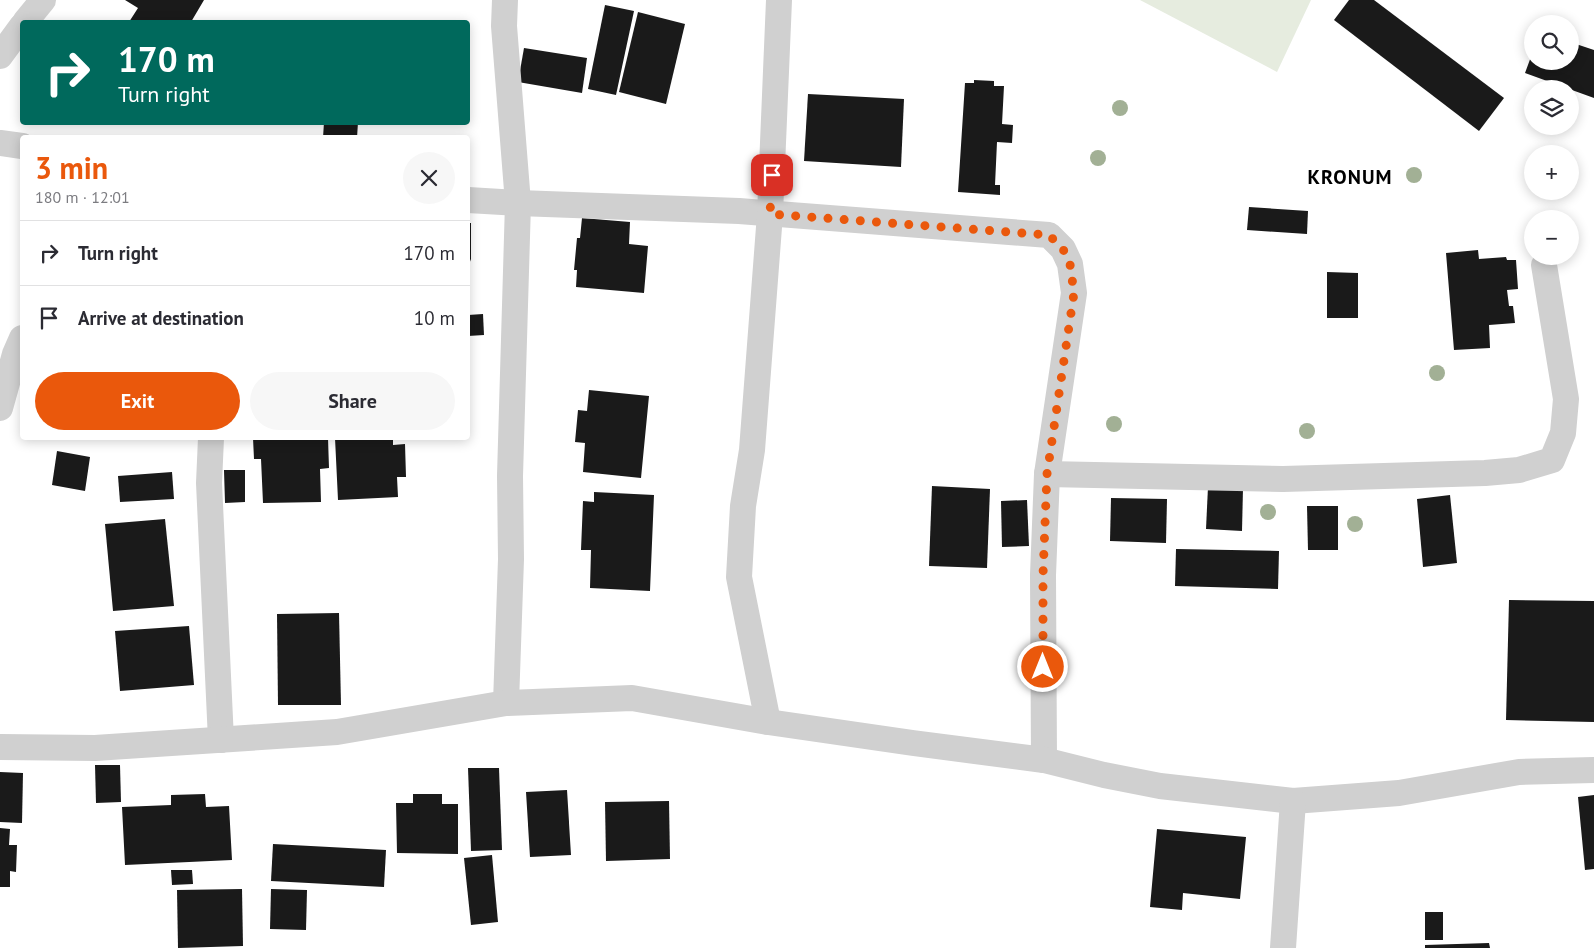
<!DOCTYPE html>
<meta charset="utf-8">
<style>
body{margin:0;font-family:"PT Sans",sans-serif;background:#f7f7f7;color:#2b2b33;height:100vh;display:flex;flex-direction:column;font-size:19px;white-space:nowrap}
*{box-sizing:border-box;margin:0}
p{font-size:16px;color:#7c7c81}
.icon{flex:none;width:28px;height:28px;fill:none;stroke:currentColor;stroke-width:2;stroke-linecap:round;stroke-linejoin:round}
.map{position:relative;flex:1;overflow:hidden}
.panel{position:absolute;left:20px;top:135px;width:450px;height:305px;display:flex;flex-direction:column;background:#fff;border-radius:5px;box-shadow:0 2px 12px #0003}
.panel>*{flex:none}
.top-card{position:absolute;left:20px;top:20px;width:450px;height:105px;border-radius:5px;box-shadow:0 2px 12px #0003;background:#00695c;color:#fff;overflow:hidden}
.controls{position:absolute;left:1524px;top:15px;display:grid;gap:10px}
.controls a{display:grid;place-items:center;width:55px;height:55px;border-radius:50%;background:#fff;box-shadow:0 2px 12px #0003;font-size:25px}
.pin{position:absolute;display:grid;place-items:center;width:42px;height:42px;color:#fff;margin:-21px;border-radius:10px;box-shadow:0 2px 8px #0006}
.me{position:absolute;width:55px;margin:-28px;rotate:0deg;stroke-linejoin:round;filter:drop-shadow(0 0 4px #0008)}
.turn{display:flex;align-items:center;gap:18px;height:105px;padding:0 15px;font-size:22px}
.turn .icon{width:65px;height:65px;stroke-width:2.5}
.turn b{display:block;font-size:35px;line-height:42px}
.round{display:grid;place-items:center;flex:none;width:52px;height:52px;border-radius:26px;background:#f7f7f7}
.headline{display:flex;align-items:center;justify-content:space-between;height:85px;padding:0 15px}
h1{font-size:30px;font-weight:700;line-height:38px;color:#ea580c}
.button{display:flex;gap:10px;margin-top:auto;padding:10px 15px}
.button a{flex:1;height:58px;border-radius:30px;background:#ea580c;color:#fff;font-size:20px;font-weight:700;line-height:58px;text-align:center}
.button a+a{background:#f7f7f7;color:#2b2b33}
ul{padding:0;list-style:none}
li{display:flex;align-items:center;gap:15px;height:65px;padding:0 15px;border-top:1px solid #e1e1e2}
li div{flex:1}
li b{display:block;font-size:19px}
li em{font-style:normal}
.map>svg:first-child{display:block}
.green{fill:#e6ecdf}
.building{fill:#1a1a1a}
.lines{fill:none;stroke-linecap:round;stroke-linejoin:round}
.street{stroke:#d0d0d0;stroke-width:26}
.tree{fill:#a2b095}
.route{stroke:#ea580c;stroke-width:9;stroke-dasharray:0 16.2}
.labels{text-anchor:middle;stroke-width:5;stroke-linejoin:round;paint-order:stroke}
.district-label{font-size:20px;font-weight:bold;letter-spacing:1px;fill:#000;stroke:#fff}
</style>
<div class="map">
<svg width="1594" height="948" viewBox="0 0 1594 948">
<rect width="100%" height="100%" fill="#fff"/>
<path class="green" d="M1140,0H1311L1277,72Z"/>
<g class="building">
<path d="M125,0H204L191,22H129L138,8Z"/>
<path d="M1349,0H1374L1504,98L1479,131L1334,20Z"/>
<path d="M605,5L634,11L616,95L588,89Z"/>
<path d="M638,12L685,24L666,104L619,92Z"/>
<path d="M1570,42L1594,50V98L1525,73L1532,54V61H1570Z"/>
<path d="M524,48L587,58L582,93L518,82Z"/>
<path d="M974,80L994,81V86H1004L1002,124L1013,125L1012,143L997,142L995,185H1000V195L958,192L965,83H974Z"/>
<path d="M808,94L904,99L901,167L804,161Z"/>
<path d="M324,122H358L357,138H323Z"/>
<path d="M1249,207L1308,211L1307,234L1247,230Z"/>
<path d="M582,218L630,222L629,244L648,246L644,293L576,287L577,270H574L577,238H580Z"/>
<path d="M468,223H471V259L468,267Z"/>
<path d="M1478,250L1479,259L1506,257L1507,260H1516L1518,289L1507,290L1509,306H1513L1515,323L1489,325L1490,348L1454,350L1446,253Z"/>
<path d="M1327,272L1358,273V318H1327Z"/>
<path d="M483,314L484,335L468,336V315Z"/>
<path d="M589,390L649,396L641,478L583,472L585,443L575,442L578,410L587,411Z"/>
<path d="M253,438H328L329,468L320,469L321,502L263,503L261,459H254Z"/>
<path d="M335,438H393V445L405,444L406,477H397L398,497L338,500Z"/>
<path d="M57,451L90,457L85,491L52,485Z"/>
<path d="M224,470H245V502L225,503Z"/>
<path d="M172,472L174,499L120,502L118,476Z"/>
<path d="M932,486L990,489L987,568L929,566Z"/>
<path d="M1208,487L1243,488L1242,531L1206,529Z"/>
<path d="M594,492L654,495L650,591L590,588L591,550H581L583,501L594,502Z"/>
<path d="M1450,495L1457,563L1423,567L1417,499Z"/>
<path d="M1111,498L1167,499L1166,543L1110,541Z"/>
<path d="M1027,500L1029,546L1002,547L1001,501Z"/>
<path d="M1307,506H1338V550H1308Z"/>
<path d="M165,519L174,606L113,611L105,524Z"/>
<path d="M1176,549L1279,551L1278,589L1175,586Z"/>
<path d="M1509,600L1594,601V722L1506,720Z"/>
<path d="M339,613L341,705H278L277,614Z"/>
<path d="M189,626L194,685L120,691L115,631Z"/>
<path d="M95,765H120L121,802L96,803Z"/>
<path d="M468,768H499L502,850L471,851Z"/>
<path d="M0,772L23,773L22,823L0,822Z"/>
<path d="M567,790L571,855L530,857L526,792Z"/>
<path d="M205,794L206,807L229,806L232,860L125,865L122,807L171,805V795Z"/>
<path d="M413,794H442V804H458V854L397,853L396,803H413Z"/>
<path d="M1594,795V869L1585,870L1578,797Z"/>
<path d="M669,801L670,859L606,861L605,802Z"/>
<path d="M0,828L10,829L9,845H17L16,872L10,871V887H0Z"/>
<path d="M1157,829L1246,837L1240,899L1183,893L1182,910L1150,907Z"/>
<path d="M273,844L386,850L384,887L271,881Z"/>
<path d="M492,855L498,922L471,925L464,858Z"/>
<path d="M171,870H192L193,884L172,885Z"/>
<path d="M242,889L243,946L178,948L177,890Z"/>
<path d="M271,889L307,890L306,930L270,929Z"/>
<rect x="1425" y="912" width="18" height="28"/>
<path d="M1489,943L1490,948H1425V945Z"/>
</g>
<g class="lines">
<g class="street">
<path d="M505,0L504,26L518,203L510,476L511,559L506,703"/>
<path d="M25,22L43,0"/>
<path d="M0,56L22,26"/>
<path d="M0,143L22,146"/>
<path d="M468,200L518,203L739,211L1049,235L1063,249L1070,264L1074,293L1047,474L1043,575L1044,760"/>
<path d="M0,408L15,354L22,338"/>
<path d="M211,438L209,483L221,740"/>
<path d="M1047,474L1283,479L1485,473L1519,470L1552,460L1563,433L1566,399L1544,265"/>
<path d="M768,722L739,577L743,506L752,450L770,214L779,0"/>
<path d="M0,747L95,748L337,732L506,703L632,698L768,722L913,743L1044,760L1104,775L1160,786L1293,801L1399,793L1519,772L1594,770"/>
<path d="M1283,948L1293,801"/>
</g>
</g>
<g class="tree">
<circle cx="1120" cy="108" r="8"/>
<circle cx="1098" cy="158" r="8"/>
<circle cx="1414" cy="175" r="8"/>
<circle cx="1437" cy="373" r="8"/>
<circle cx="1114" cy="424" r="8"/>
<circle cx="1307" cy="431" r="8"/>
<circle cx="1268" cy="512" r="8"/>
<circle cx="1355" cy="524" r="8"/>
</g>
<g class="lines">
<path class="route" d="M772,175L770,214L1049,235L1063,249L1070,264L1074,293L1047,474L1043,575V667"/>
</g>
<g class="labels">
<g class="district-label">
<text x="1350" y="184">KRONUM</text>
</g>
</g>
</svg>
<div class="controls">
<a><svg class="icon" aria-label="search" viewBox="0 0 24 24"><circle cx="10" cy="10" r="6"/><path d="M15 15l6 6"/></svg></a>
<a><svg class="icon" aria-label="layers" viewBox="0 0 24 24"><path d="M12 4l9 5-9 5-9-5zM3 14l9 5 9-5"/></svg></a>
<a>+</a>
<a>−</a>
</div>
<div class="pin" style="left:772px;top:175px;background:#d93025"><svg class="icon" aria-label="arrive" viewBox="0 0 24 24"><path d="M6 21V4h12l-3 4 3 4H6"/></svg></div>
<svg class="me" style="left:1043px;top:667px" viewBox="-20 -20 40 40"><circle r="17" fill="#ea580c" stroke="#fff" stroke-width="3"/><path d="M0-11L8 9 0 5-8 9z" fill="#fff"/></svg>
<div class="top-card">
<div class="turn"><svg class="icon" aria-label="right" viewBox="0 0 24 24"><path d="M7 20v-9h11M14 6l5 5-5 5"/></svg><div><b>170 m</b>Turn right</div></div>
</div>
<section class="panel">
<div class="headline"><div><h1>3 min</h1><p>180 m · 12:01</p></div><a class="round"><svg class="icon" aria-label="close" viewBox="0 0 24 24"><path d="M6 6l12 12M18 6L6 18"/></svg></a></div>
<ul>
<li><svg class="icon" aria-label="right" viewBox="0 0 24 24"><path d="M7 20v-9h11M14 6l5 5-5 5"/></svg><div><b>Turn right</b></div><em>170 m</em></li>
<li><svg class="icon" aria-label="arrive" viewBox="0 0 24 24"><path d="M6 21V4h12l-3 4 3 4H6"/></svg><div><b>Arrive at destination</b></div><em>10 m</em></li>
</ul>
<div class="button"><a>Exit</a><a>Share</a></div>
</section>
</div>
